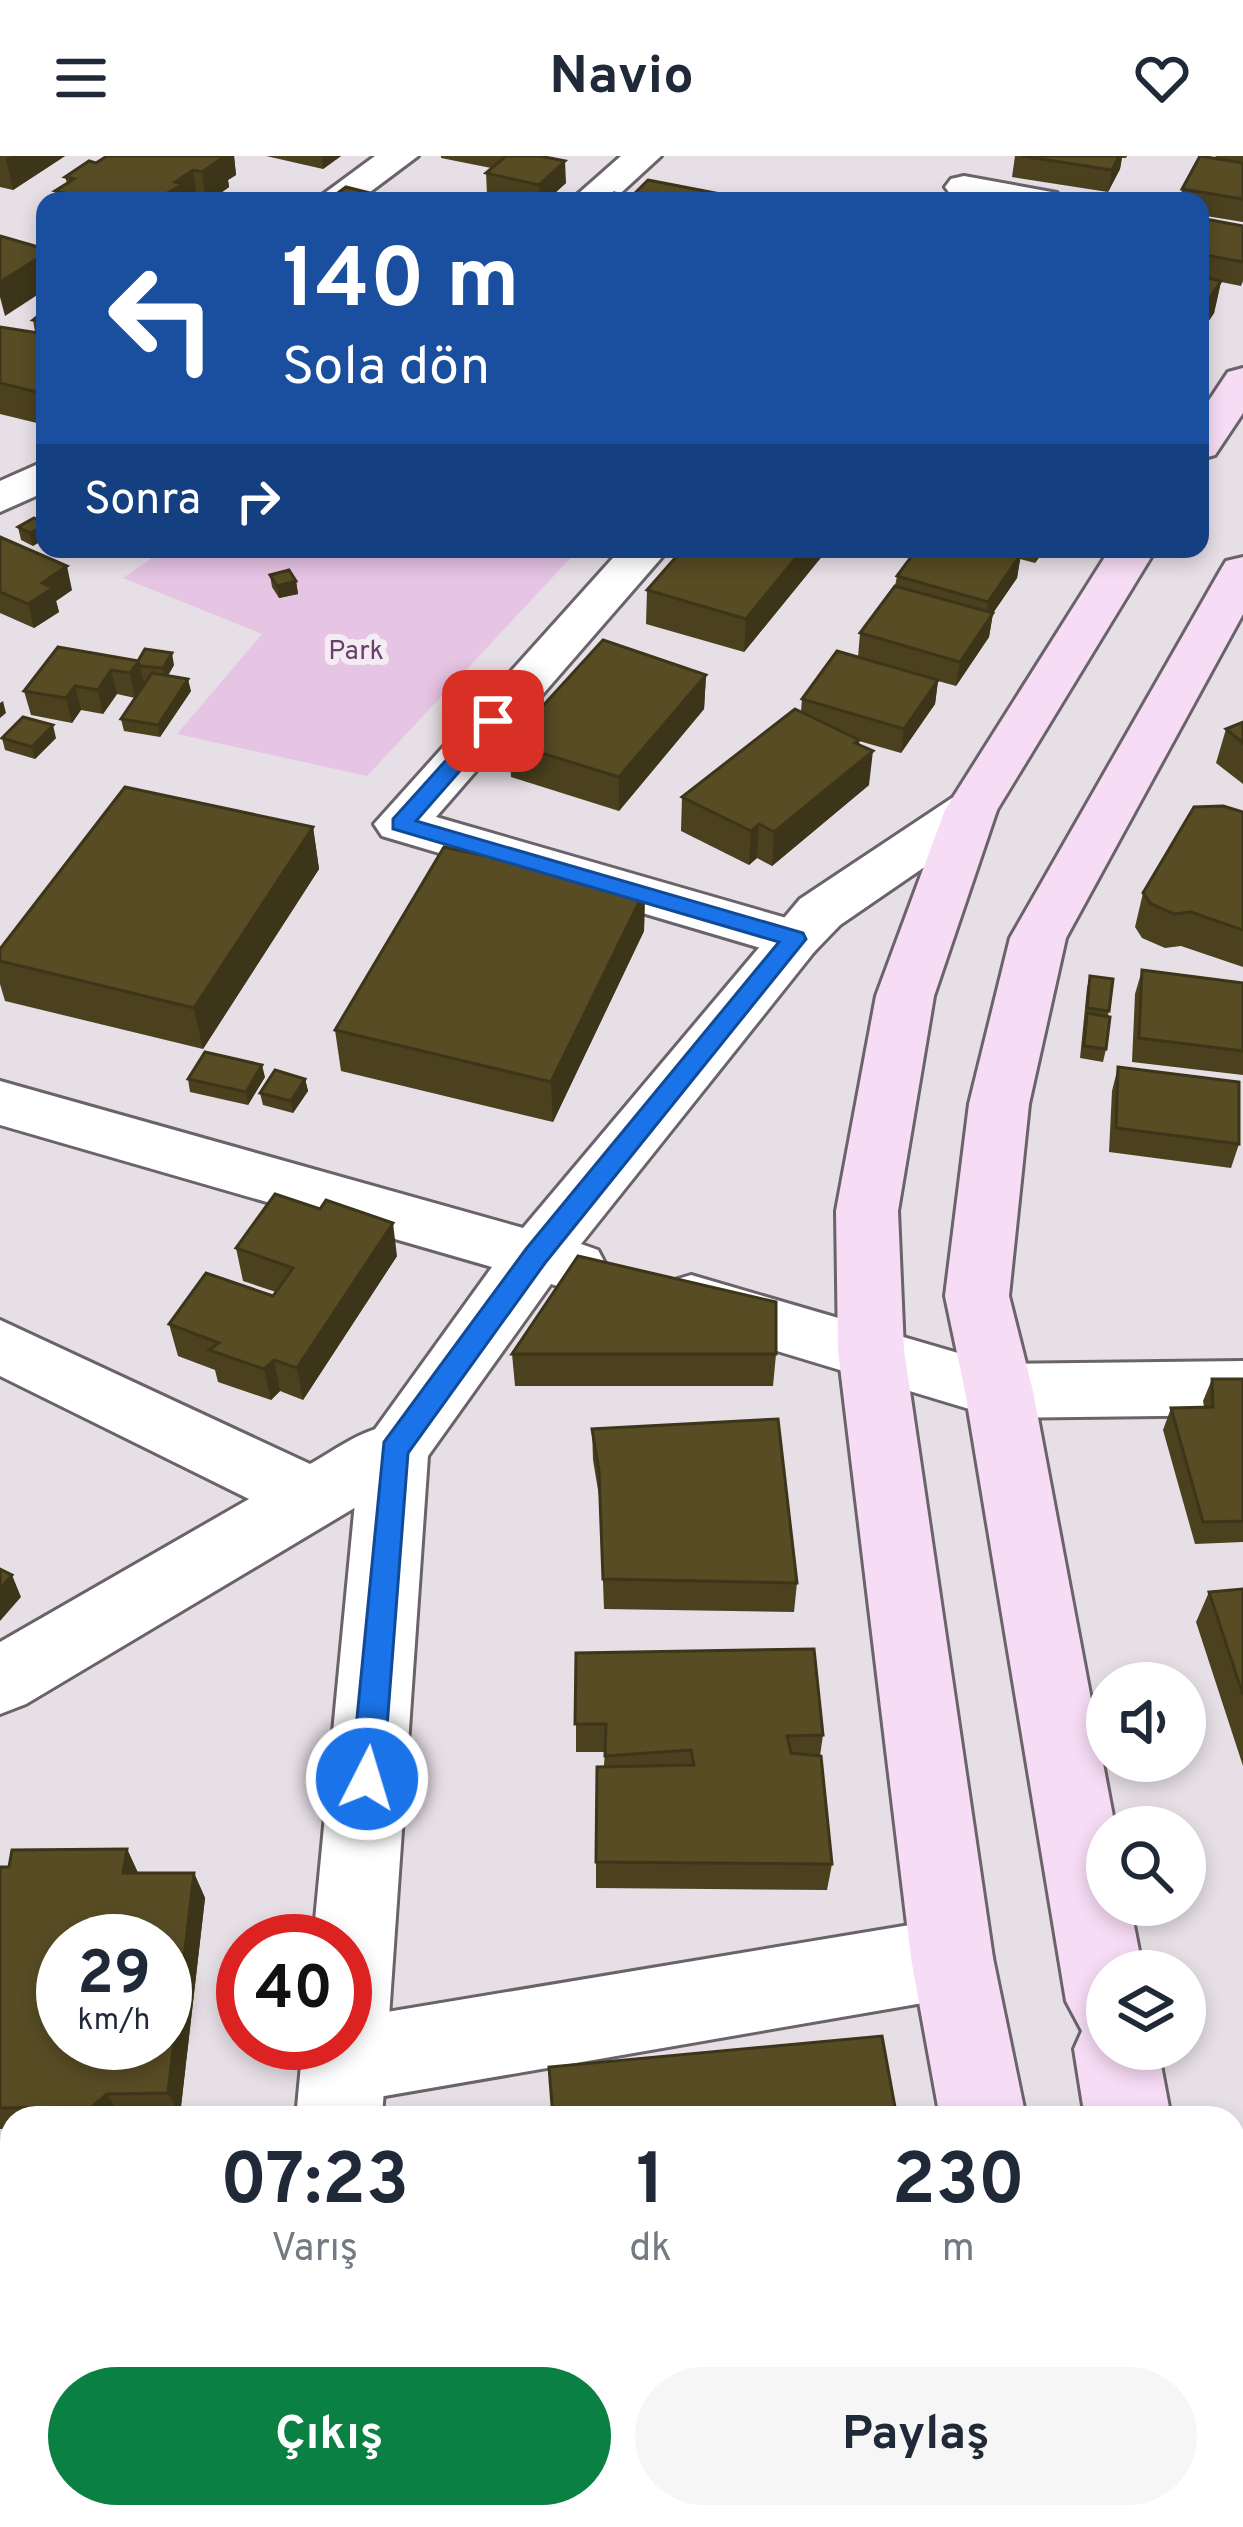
<!DOCTYPE html>
<html lang="tr">
<meta charset="utf-8">
<style>
body{margin:0;font-family:Overpass,sans-serif;background:#f6f6f7;color:#1f2937;height:100vh;display:flex;flex-direction:column;font-size:45px;white-space:nowrap}
*{box-sizing:border-box;margin:0}
p{font-size:39px;color:#747a83}
.icon{flex:none;width:66px;height:66px;fill:none;stroke:currentColor;stroke-width:2;stroke-linecap:round;stroke-linejoin:round}
.map{position:relative;flex:1;overflow:hidden}
.details{position:absolute;left:0px;top:1950px;width:1245px;height:423px;display:flex;flex-direction:column;background:#fff;border-radius:36px 36px 0 0;box-shadow:0 6px 18px #0003}
.details>*{flex:none}
.top-card{position:absolute;left:36px;top:36px;width:1173px;height:366px;border-radius:24px;box-shadow:0 6px 18px #0003;background:#1a4fa0;color:#fff;overflow:hidden}
.controls{position:absolute;left:1086px;top:1506px;display:grid;gap:24px}
.controls a{display:grid;place-items:center;width:120px;height:120px;border-radius:50%;background:#fff;box-shadow:0 6px 18px #0003;font-size:60px}
.speed{position:absolute;left:36px;top:1758px;display:flex;gap:24px;font-size:60px;font-weight:700;text-align:center}
.speed>*{display:grid;place-content:center;width:156px;height:156px;border-radius:50%;background:#fff;box-shadow:0 6px 18px #0003;line-height:1}
.speed small{font-size:30px;font-weight:400}
.speed .limit{border:18px solid #d22;background:#fff;color:#111}
.pin{position:absolute;display:grid;place-items:center;width:102px;height:102px;color:#fff;margin:-51px;border-radius:24px;box-shadow:0 6px 18px #0006}
.me{position:absolute;width:132px;margin:-66px;rotate:5deg;stroke-linejoin:round;filter:drop-shadow(0 0 9px #0008)}
.turn{display:flex;align-items:center;gap:42px;height:252px;padding:0 48px;font-size:54px}
.turn .icon{width:156px;height:156px;stroke-width:2.5}
.turn b{display:block;font-size:84px;line-height:102px}
.then{display:flex;align-items:center;height:114px;padding:0 48px;background:#0003;gap:24px;font-size:45px}
.eta{display:flex;justify-content:space-evenly;align-items:center;height:204px;text-align:center}
.eta b{font-size:72px;font-weight:700;line-height:84px}
.cta{display:flex;gap:24px;margin-top:auto;padding:24px 48px}
.cta a{flex:1;height:138px;border-radius:72px;background:#0b8043;color:#fff;font-size:48px;font-weight:700;line-height:138px;text-align:center}
.cta a+a{background:#f6f6f7;color:#1f2937}
header{display:flex;justify-content:space-between;align-items:center;height:156px;padding:0 48px;background:#fff;font-size:54px;font-weight:700}
.map>svg:first-child{display:block}
.green{fill:#e6c4e4}
.lines{fill:none;stroke-linecap:round;stroke-linejoin:round}
.minor-casing{stroke:#6a6369;stroke-width:6}
.tertiary-casing{stroke:#6a6369;stroke-width:6}
.secondary-casing{stroke:#6a6369;stroke-width:6}
.minor{fill:#fff;fill-rule:evenodd}
.tertiary{fill:#fff;fill-rule:evenodd}
.secondary{fill:#f7dcf6;fill-rule:evenodd}
.wall{fill:#4b411f}
.shaded-wall{fill:#3d3519}
.building{fill:#574c24;stroke:#3d3519;stroke-width:3;fill-rule:evenodd}
.route{fill:#1a73e8;stroke:#114b97;stroke-width:3}
.labels{text-anchor:middle;stroke-width:12;stroke-linejoin:round;paint-order:stroke}
.far-park-label{font-size:27px;fill:#6c3e6a;stroke:#f4ecf4}
</style>
<header><svg class="icon" aria-label="menu" viewBox="0 0 24 24"><path d="M4 6h16M4 12h16M4 18h16"/></svg>Navio<svg class="icon" aria-label="heart" viewBox="0 0 24 24"><path d="M12 20l-8-8c-3-5 5-10 8-4 3-6 11-1 8 4z"/></svg></header>
<div class="map">
<svg width="1243" height="2371" viewBox="0 0 1243 2371">
<rect width="100%" height="100%" fill="#e7dfe6"/>
<path class="green" d="M165,393H579L367,620L177,578L262,478L123,422Z"/>
<g class="lines">
<defs>
<g id="minor">
<path d="M375,0H418L358,45H314Z"/>
<path d="M621,0H661L612,45H570Z"/>
<path d="M964,20L1057,37L1063,45H980L951,39L945,31L951,23Z"/>
<path d="M45,305V336L0,356V325Z"/>
<path d="M621,393H669L436,661L814,770L822,783L814,796L794,802L774,796L382,680L374,668Z"/>
<path d="M0,1164L310,1308C346,1288 377,1260 418,1274L428,1294L418,1314L26,1548L0,1558V1486L249,1343L0,1220Z"/>
<path d="M1243,1205V1259L999,1262L975,1254L965,1235L975,1216L999,1208Z"/>
<path d="M952,1762L981,1774L993,1802L981,1830L952,1842L344,1947L314,1935L302,1905L309,1887H345V1863Z"/>
</g>
<g id="tertiary">
<path d="M971,637L990,642L997,654L990,666L840,769L814,796L581,1088L598,1094L607,1111L598,1128L575,1136L551,1128L428,1300L382,1962H296L303,1887H345V1785H313L360,1294L492,1111L0,969V925L523,1072L800,743L952,642Z"/>
<path d="M691,1119L1023,1216L1033,1235L1023,1254L999,1262L668,1162L659,1144L668,1126Z"/>
<rect x="258" y="2361" width="96" height="10"/>
</g>
<g id="secondary">
<path d="M1243,212V257L1215,299L1200,303V258L1228,216Z"/>
<path d="M1110,393H1156L997,654L934,840L898,1055L904,1194L993,1802L1026,1962H940L911,1802L838,1194L836,1055L876,840L945,654Z"/>
<path d="M1243,401V458L1066,782L1029,948L1009,1140L1033,1235L1115,1671H1107V1749H1130L1143,1815H1107V1893H1158L1171,1962H1085L1074,1893L1082,1875L1066,1845L965,1235L945,1140L969,948L1010,782L1220,415L1226,405Z"/>
<path d="M1233,2315L1243,2320V2371H1182L1180,2361H1233Z"/>
<path d="M1013,2361H1109L1111,2371H1015Z"/>
</g>
</defs>
<use href="#minor" class="minor-casing"/>
<use href="#tertiary" class="tertiary-casing"/>
<use href="#secondary" class="secondary-casing"/>
<use href="#minor" class="minor"/>
<use href="#tertiary" class="tertiary"/>
<use href="#secondary" class="secondary"/>
</g>
<g class="wall">
<path d="M0,0H65L13,34L0,31Z"/>
<path d="M105,0H234L236,19L228,24L229,31L210,45H57L55,35L67,27L65,21L96,7Z"/>
<path d="M266,0H341L323,13Z"/>
<path d="M441,0H540L566,27L546,45H513L487,39L486,17L491,12L441,2Z"/>
<path d="M1015,0H1127L1126,2H1122L1120,13L1108,36L1012,21Z"/>
<path d="M1216,0H1243V66L1200,59V45H1180L1182,33Z"/>
<path d="M1200,62L1243,70V125L1241,130L1221,126L1214,157L1200,178Z"/>
<path d="M45,154V178L35,176L33,164Z"/>
<path d="M0,171L45,178V269L0,258Z"/>
<path d="M45,367L33,390L21,384L18,371Z"/>
<path d="M0,381L72,434L56,445L59,456L34,472L0,457Z"/>
<path d="M917,393H1045L1035,407L1020,403L1017,422L993,457L989,481L956,530L938,525L935,548L901,597L859,585L869,629L772,710L757,702L749,709L681,675L682,641L801,556L802,543L858,501L860,477L895,430L897,420Z"/>
<path d="M823,399L744,496L646,468L647,434Z"/>
<path d="M270,419L296,425L298,438L279,442L272,431Z"/>
<path d="M138,505L174,509L168,519L191,535L160,581L124,575L121,563L135,542L117,538L103,558L81,554L72,567L31,559L24,535Z"/>
<path d="M706,519L704,553L619,655L511,621L509,587Z"/>
<path d="M1243,566V628L1216,607L1226,573Z"/>
<path d="M2,582H56L35,603L5,594Z"/>
<path d="M1243,656V811L1181,790L1165,792L1142,782L1135,771L1143,737Z"/>
<path d="M313,671L319,713L203,893L5,845L0,828V793Z"/>
<path d="M645,734L644,775L553,966L341,915L335,874Z"/>
<path d="M1142,814L1243,827V919L1132,906L1135,838Z"/>
<path d="M1090,820L1113,823L1108,860L1106,893L1103,906L1080,902L1087,832Z"/>
<path d="M1118,911L1239,988L1231,1012L1109,996L1112,935Z"/>
<path d="M265,921L248,949L190,936L188,923Z"/>
<path d="M305,923L308,935L293,957L263,949L260,937Z"/>
<path d="M236,1092L397,1100L303,1244L280,1235L271,1244L218,1226L215,1214L178,1200L169,1168L273,1140L276,1136L243,1125Z"/>
<path d="M512,1198H776L773,1230H515Z"/>
<path d="M1212,1223H1243V1386L1195,1388L1163,1274L1171,1252L1204,1251L1203,1245Z"/>
<path d="M592,1273L797,1427L794,1456L604,1453L600,1346L593,1304Z"/>
<path d="M1243,1433V1610L1196,1466L1209,1436Z"/>
<path d="M576,1497L823,1579L820,1600L832,1708L827,1734L596,1732V1706L605,1596H576Z"/>
<path d="M127,1693L138,1717H194L205,1742L180,1959L120,1960L118,1962H12V1973H0V1711Z"/>
</g>
<g class="shaded-wall">
<path d="M11,0H65L13,34L6,3Z"/>
<path d="M217,0H234L236,19L228,24L229,31L210,45H206L202,16Z"/>
<path d="M322,0H341L323,13Z"/>
<path d="M1119,0H1122L1120,13L1108,36L1112,14Z"/>
<path d="M565,5L566,27L546,45H540L539,29Z"/>
<path d="M193,14L197,45H152L175,26Z"/>
<path d="M45,98V134L5,160L0,141V126Z"/>
<path d="M1221,125L1214,157L1200,178V156Z"/>
<path d="M45,369V383L33,390L30,377Z"/>
<path d="M803,393H823V399L744,496L746,463Z"/>
<path d="M1038,393H1045L1035,407Z"/>
<path d="M1021,398L1017,422L993,457L989,481L956,530L960,506L984,469L988,446Z"/>
<path d="M67,410L72,434L56,445L59,456L34,472L28,448L42,427Z"/>
<path d="M296,425L298,438L279,442L277,430Z"/>
<path d="M172,497L174,509L165,525L163,512Z"/>
<path d="M139,505L144,529L135,542L130,517Z"/>
<path d="M111,514L117,538L103,558L98,534Z"/>
<path d="M706,519L704,553L619,655V621Z"/>
<path d="M188,523L191,535L160,581L158,569Z"/>
<path d="M938,524L935,548L901,597L904,573Z"/>
<path d="M75,530L81,554L72,567L66,542Z"/>
<path d="M3,545L6,557L0,562V547Z"/>
<path d="M53,569L56,582L35,603L32,591Z"/>
<path d="M859,584L856,609L873,595L869,629L772,710L774,676Z"/>
<path d="M759,668L757,702L749,709L751,675Z"/>
<path d="M313,671L319,713L203,893L194,852Z"/>
<path d="M645,734L644,775L553,966L551,926Z"/>
<path d="M262,909L265,921L248,949L246,936Z"/>
<path d="M305,923L308,935L293,957L291,945Z"/>
<path d="M393,1067L397,1100L303,1244L297,1212Z"/>
<path d="M274,1204L280,1235L271,1244L264,1213Z"/>
<path d="M12,1419L21,1441L0,1465V1433Z"/>
<path d="M127,1693L139,1719L123,1717Z"/>
<path d="M194,1717L205,1742L180,1959L168,1937Z"/>
<path d="M107,1938L120,1960L118,1962H99L92,1951Z"/>
<path d="M118,2361H138L136,2371H117Z"/>
</g>
<g class="building">
<path d="M107,0H225L202,16L193,14L175,26L184,28L152,45H95L55,35L74,23L65,21L89,5L96,7Z"/>
<path d="M506,0H540L565,5L539,29L486,17Z"/>
<path d="M1022,0H1119L1112,14Z"/>
<path d="M1200,0L1243,7V43L1182,33Z"/>
<path d="M648,24L746,43L744,45H655L632,40Z"/>
<path d="M346,31L402,45H327Z"/>
<path d="M614,37L655,45H606Z"/>
<path d="M1001,41L1025,45H999Z"/>
<path d="M1200,62L1243,70V106L1200,98Z"/>
<path d="M0,80L45,93V98L0,126Z"/>
<path d="M1200,120L1221,125L1200,156Z"/>
<path d="M45,154V166L33,164Z"/>
<path d="M0,171L45,178V238L0,227Z"/>
<path d="M34,362L45,369L30,377L18,371Z"/>
<path d="M0,381L67,410L42,427L53,432L28,448L0,436Z"/>
<path d="M683,393H803L746,463L647,434Z"/>
<path d="M917,393H1001L1021,398L988,446L897,420Z"/>
<path d="M289,414L296,425L277,430L270,419Z"/>
<path d="M895,430L993,457L960,506L860,477Z"/>
<path d="M603,484L706,519L619,621L509,587Z"/>
<path d="M58,491L139,505L130,517L111,514L98,534L75,530L66,542L24,535Z"/>
<path d="M145,493L172,497L163,512L140,510L138,505Z"/>
<path d="M837,495L938,524L904,573L802,543Z"/>
<path d="M152,517L188,523L158,569L121,563Z"/>
<path d="M795,553L859,584L855,587L873,595L774,676L759,668L751,675L682,641Z"/>
<path d="M23,561L53,569L32,591L2,582Z"/>
<path d="M1243,566V587L1226,573Z"/>
<path d="M125,631L313,671L194,852L0,805V793Z"/>
<path d="M1223,650L1243,656V774L1191,756L1174,758L1151,748L1143,737L1194,651Z"/>
<path d="M444,691L645,734L551,926L335,874Z"/>
<path d="M1142,814L1243,827V895L1139,882Z"/>
<path d="M1090,820L1113,823L1109,855L1087,852Z"/>
<path d="M1087,857L1110,861L1106,893L1084,890Z"/>
<path d="M205,896L262,909L246,936L188,923Z"/>
<path d="M1118,911L1239,926V988L1116,972Z"/>
<path d="M275,914L305,923L291,945L260,937Z"/>
<path d="M275,1038L320,1053L326,1044L393,1067L297,1212L274,1204L264,1213L209,1194L219,1187L169,1168L206,1117L273,1140L293,1112L236,1092Z"/>
<path d="M578,1100L776,1146V1198H512Z"/>
<path d="M1212,1223H1243V1365L1203,1366L1171,1252L1213,1251Z"/>
<path d="M778,1263L797,1427L603,1423L599,1315L592,1273Z"/>
<path d="M0,1413L12,1419L0,1433Z"/>
<path d="M1243,1433V1539L1209,1436Z"/>
<path d="M814,1493L823,1579L787,1580L791,1597L821,1600L832,1708L596,1706L597,1611L694,1609L691,1594L605,1600L606,1568H575L576,1497Z"/>
<path d="M127,1693L123,1717H194L168,1937L107,1938L92,1951L0,1952V1711H9L12,1694ZM63,1785H165V1887H63Z"/>
<path d="M882,1880L897,1962H553L549,1911Z"/>
<path d="M0,2193H12V2361H118L117,2371H0Z"/>
<path d="M660,2361H942L943,2371H660Z"/>
</g>
<path class="route" d="M493,559L500,560V569L416,665L803,777L806,783L545,1107L408,1297L383,1623L378,1633L367,1638L356,1633L351,1623L384,1286L526,1093L779,786L393,673V663L486,560Z"/>
<g class="labels">
<g class="far-park-label">
<text x="356" y="503">Park</text>
</g>
</g>
</svg>
<div class="controls">
<a><svg class="icon" aria-label="sound" viewBox="0 0 24 24"><path d="M4 9h4l5-4v14l-5-4H4zM17 9q2 3 0 6"/></svg></a>
<a><svg class="icon" aria-label="search" viewBox="0 0 24 24"><circle cx="10" cy="10" r="6"/><path d="M15 15l6 6"/></svg></a>
<a><svg class="icon" aria-label="layers" viewBox="0 0 24 24"><path d="M12 4l9 5-9 5-9-5zM3 14l9 5 9-5"/></svg></a>
</div>
<div class="speed"><div>29<small>km/h</small></div><div class="limit">40</div></div>
<div class="pin" style="left:493px;top:565px;background:#d93025"><svg class="icon" aria-label="arrive" viewBox="0 0 24 24"><path d="M6 21V4h12l-3 4 3 4H6"/></svg></div>
<svg class="me" style="left:367px;top:1623px" viewBox="-20 -20 40 40"><circle r="17" fill="#1a73e8" stroke="#fff" stroke-width="3"/><path d="M0-11L8 9 0 5-8 9z" fill="#fff"/></svg>
<div class="top-card">
<div class="turn"><svg class="icon" aria-label="left" viewBox="0 0 24 24"><path d="M17 20v-9H6M10 6l-5 5 5 5"/></svg><div><b>140 m</b>Sola dön</div></div>
<div class="then">Sonra<svg class="icon" aria-label="right" viewBox="0 0 24 24"><path d="M7 20v-9h11M14 6l5 5-5 5"/></svg></div>
</div>
<section class="details">
<div class="eta">
<div><b>07:23</b><p>Varış</p></div>
<div><b>1</b><p>dk</p></div>
<div><b>230</b><p>m</p></div>
</div>
<div class="cta"><a>Çıkış</a><a>Paylaş</a></div>
</section>
</div>
